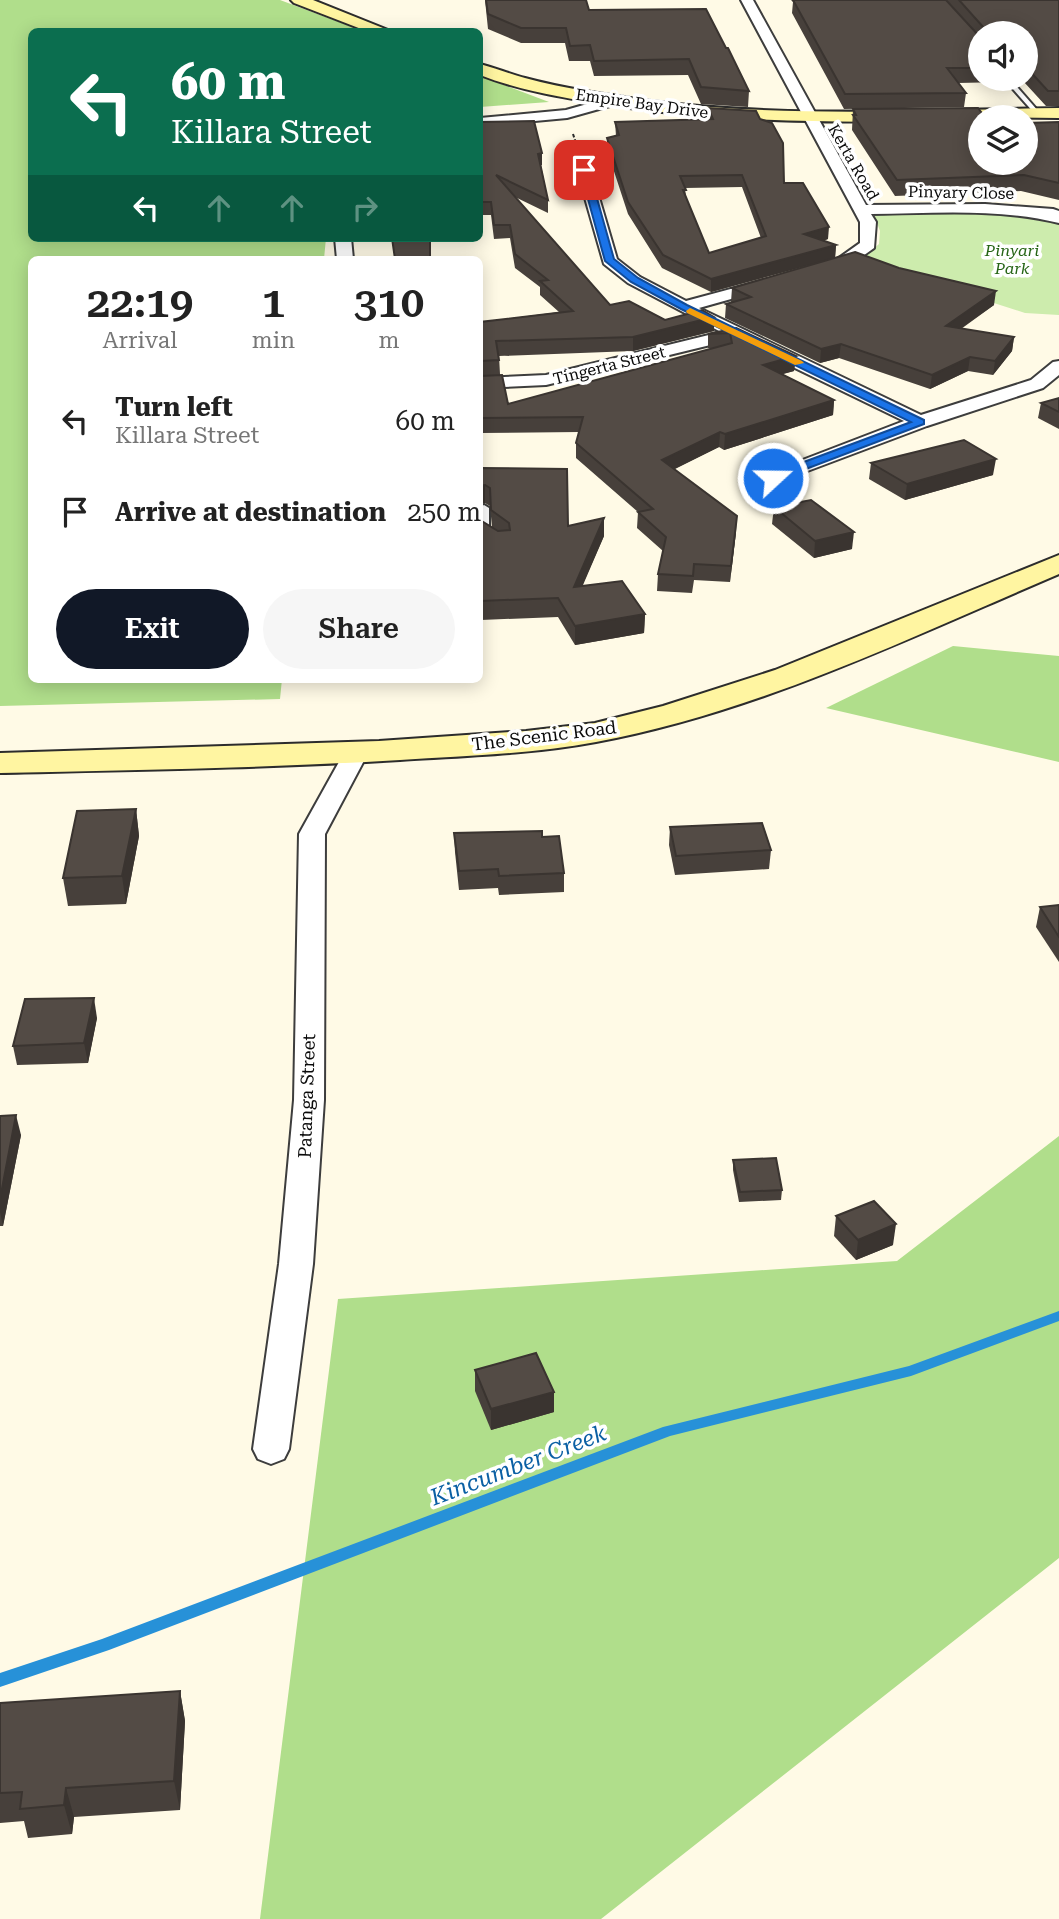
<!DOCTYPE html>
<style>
body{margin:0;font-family:"Roboto Serif",serif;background:#f6f6f6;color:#222;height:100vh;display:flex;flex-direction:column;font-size:26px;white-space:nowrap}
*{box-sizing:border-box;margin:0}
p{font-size:23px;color:#767676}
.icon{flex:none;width:38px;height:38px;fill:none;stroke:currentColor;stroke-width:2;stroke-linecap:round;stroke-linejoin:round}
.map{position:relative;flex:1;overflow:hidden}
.panel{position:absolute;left:28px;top:256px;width:455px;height:427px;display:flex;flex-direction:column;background:#fff;border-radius:10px;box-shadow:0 4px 18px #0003}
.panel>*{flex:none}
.top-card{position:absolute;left:28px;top:28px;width:455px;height:214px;border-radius:10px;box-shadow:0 4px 18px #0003;background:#0b6e4f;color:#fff;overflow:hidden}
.fabs{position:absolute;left:968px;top:21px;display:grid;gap:14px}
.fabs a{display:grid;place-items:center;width:70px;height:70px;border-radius:50%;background:#fff;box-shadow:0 4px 18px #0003;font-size:35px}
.pin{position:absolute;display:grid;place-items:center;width:60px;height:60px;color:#fff;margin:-30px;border-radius:14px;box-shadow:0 4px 10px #0006}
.me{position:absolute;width:77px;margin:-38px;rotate:69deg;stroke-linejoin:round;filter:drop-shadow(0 0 5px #0008)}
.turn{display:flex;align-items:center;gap:24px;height:147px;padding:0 28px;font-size:32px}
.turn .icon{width:91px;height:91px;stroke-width:2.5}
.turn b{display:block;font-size:49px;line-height:60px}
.lanes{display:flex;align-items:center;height:66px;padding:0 28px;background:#0003;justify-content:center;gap:35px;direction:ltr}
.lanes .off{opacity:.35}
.eta{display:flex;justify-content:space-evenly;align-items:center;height:119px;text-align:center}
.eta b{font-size:42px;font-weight:600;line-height:49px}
.primary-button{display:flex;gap:14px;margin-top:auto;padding:14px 28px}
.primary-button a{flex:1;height:80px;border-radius:42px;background:#111827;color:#fff;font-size:28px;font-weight:600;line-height:80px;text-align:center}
.primary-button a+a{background:#f6f6f6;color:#222}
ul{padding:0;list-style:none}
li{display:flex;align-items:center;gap:21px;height:91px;padding:0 28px}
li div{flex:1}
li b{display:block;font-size:26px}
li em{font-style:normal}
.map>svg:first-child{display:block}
.green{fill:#cdecad}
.forest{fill:#b0de8b}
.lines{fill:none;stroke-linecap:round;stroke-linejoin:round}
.stream{fill:#2791d8;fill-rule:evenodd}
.service-casing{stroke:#3d3d3d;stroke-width:4}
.minor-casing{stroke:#3d3d3d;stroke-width:4}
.secondary-casing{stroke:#2c2c2c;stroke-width:4}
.path{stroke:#2c2c2c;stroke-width:2;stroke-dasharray:3.5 2;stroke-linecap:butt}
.service{fill:#fff;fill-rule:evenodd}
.minor{fill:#fff;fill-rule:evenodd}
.secondary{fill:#fff5a1;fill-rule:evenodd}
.wall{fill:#47403b;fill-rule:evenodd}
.shaded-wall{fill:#3a3430}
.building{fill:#534b45;stroke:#3a3430;stroke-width:2;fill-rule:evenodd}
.route{fill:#1a73e8;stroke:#114b97;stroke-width:2}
.slow{fill:#f59e0b}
.labels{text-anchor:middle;stroke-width:7;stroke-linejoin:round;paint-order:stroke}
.far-street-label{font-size:16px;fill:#0a0a0a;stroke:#fff}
.far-park-label{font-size:16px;font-style:italic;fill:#266516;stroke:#fff}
.street-label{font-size:18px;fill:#0a0a0a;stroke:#fff}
.near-water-label{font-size:23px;font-style:italic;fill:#0b60a4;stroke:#fff}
</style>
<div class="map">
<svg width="1059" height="1919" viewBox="0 0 1059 1919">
<rect width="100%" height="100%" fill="#fffae6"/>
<path class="green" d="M999,211L1059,222V315L1025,313L860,260L879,244L880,231L874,215Z"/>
<g class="forest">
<path d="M0,0H280L363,31L32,32V238H326L324,259H32V679H282L280,699L0,706Z"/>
<path d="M480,76L549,102L480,107Z"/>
<path d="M953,646L1059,656V762L826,708Z"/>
<path d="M1059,1136V1558L601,1919H260L338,1299L897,1261Z"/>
</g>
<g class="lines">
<path class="stream" d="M1059,1311V1321L911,1376L670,1436L109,1650L0,1687V1673L102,1639L663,1427L909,1366Z"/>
<defs>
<g id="service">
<path d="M1004,79H1010L1039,112V114H1035Z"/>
<path d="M484,505L489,508V531L480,535V507Z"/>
</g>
<g id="minor">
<path d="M741,0H753L866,205L985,204L1053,209L1059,211V223C999,208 934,213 871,214L876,222L874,248C858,259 839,276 818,271L816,268L818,265L836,260L860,243V222Z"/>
<path d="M612,97L619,101L617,104L567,118L480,126V118L566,110Z"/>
<path d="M584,166L591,170L617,259L640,277L686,301L768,279L774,281L776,284L774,287L699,308L921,415L1031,380L1053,362L1059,361V375L1043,388L927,426L773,484L763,478L766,474L904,421L735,339L546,385L480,388V378L546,375L721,332L628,283L604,264L577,170Z"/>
<path d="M335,238H351L353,259H337Z"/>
<path d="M356,746L365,748L368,753L325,834L324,1100L313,1264L289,1449L284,1459L271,1464L258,1459L253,1449L279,1264L294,1100L299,834L344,753L347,748Z"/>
</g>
<g id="secondary">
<path d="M291,0H313L393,32H369L294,3Z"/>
<path d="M480,64C495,68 510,74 525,78C566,89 609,95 651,101C786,118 923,110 1059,108V118L980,117V120C856,123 732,124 609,105C565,98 521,91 480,75Z"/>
<path d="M1059,555V574C909,638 758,712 596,742C532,754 465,756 400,760C267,768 133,770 0,773V753L379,741L526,731L595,723L663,706L775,670Z"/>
</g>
</defs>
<use href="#service" class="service-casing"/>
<use href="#minor" class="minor-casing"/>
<use href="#secondary" class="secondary-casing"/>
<path class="path" d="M573,134L579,152"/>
<use href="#service" class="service"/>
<use href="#minor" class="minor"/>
<use href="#secondary" class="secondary"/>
</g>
<g class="wall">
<path d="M485,0H544L589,10L726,48L749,91L748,107L701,104L688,75L594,76L590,61H569L565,43H521L488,29Z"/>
<path d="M791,0H1059V106H1046L1024,82H1016L1013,79H1026V33H980V79H1004L1003,82L958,83L966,93L964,107L844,109L792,13L793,2Z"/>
<path d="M708,108L784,183L828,239L823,241L836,245L835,258L711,292L662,268L628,214L607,150V138L616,136L615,122L708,119ZM742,187L761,238L709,253L686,197L685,188Z"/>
<path d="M853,109L980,163L1059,122V200L1021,191L895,196L852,130Z"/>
<path d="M480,122L542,153L541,165L548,200V213L515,197L610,305L665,320L714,317V331L633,351L499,356L500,374L508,404L713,348H708V334L736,328L796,356L794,371L782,374L834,400L833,415L724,450L719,447L674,469L736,532L730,582L694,580L692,593L657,591L658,574L663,551L637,528L638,512L576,458V443L579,432L480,433V322L559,312L540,295V287L515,268L510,238L494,239L491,215H480Z"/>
<path d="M732,288L994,305L961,329L1014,337L1012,351L993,375L968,371L930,389L839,358L820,363L725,318L726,304L732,302H731Z"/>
<path d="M1059,398V429L1038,418L1041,403Z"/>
<path d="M871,463L993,475L905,500L869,479Z"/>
<path d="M480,468L568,526L604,536L582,586L645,614L644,633L575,645L558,617L481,620V627H480V520L492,527L490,506L485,503L480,504Z"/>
<path d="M774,507L852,549L814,558L772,524Z"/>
<path d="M136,809L139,836L126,904L68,906L63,878Z"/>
<path d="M670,827L771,850L769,869L675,875L669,845Z"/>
<path d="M454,833L542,837L564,873V892L499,895L498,888L459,890L455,852Z"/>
<path d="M1059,905V962L1036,927L1040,907Z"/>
<path d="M97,1018L88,1063L17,1065L13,1046Z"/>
<path d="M0,1116L21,1135L3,1226H0Z"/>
<path d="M733,1160L782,1190L781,1200L739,1202L733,1170Z"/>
<path d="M836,1216L893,1245L856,1260L834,1236Z"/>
<path d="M475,1370L554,1392V1412L491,1430L475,1391Z"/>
<path d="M180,1691L185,1721L180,1810L74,1817L72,1834L28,1838L24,1821L0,1823V1703Z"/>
</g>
<g class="shaded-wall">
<path d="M542,153V165L538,166V154Z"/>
<path d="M829,227L828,239L803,246L804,234Z"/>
<path d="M836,245L835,258L711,292V279Z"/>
<path d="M996,291L994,305L944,340L946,326Z"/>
<path d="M714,317V331L633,351V337Z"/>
<path d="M1014,337L1012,351L993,375L995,361Z"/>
<path d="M841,344L839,358L820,363L821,349Z"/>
<path d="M796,356L794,371L762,380L763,365Z"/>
<path d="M970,357L968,371L930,389L932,375Z"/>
<path d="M834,400L833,415L724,450L725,434Z"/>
<path d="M720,432L719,447L661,476L662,460Z"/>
<path d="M996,459L993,475L905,500L907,484Z"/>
<path d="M485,485V503L480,504V486Z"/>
<path d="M737,516L736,532L730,582L731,566Z"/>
<path d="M604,518V536L574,606V587Z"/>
<path d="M854,532L852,549L814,558L815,541Z"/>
<path d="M645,614L644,633L575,645V626Z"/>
<path d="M136,809L139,836L126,904L122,876Z"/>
<path d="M94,998L97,1018L88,1063L84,1043Z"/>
<path d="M16,1115L21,1135L3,1226L0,1212V1199Z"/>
<path d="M896,1224L893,1245L856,1260L858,1240Z"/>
<path d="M554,1392V1412L491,1430V1409Z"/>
<path d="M180,1691L185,1721L180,1810L174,1781Z"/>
<path d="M66,1788L74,1817L72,1834L64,1805Z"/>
</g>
<g class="building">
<path d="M486,0H586L589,10L706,9L726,48H728L749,91L701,87L689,59L594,61L590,45L570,46L566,28H521L488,14Z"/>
<path d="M793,0H946L980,37V68H947L966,93L845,94Z"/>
<path d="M959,0H1059V91H1048L1026,67V33H984V28Z"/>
<path d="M708,108L756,111L760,119L772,123L783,143L784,183H803L829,227L804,234L836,245L711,279L663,255L628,202L607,138L619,135L615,122L713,119ZM742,175L766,236L709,253L683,190H686L680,176Z"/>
<path d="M978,108L985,117H980V163H1026V123L1059,122V183L1024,175L897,180L853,115H856L853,109Z"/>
<path d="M534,121L542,153L538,154L548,200L496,175L610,305L629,301L665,320L702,310L714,317L633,337L496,341L499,360L480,361V322L573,311L540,281L548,280L515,254L510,225H494L491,202H480V122Z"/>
<path d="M392,238H430V259H395Z"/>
<path d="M855,252L899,268L996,291L946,326L1014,337L995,361L970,357L932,375L841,344L821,349L726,304L751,297L732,288Z"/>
<path d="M736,328L796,356L763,365L834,400L725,434L720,432L662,460L737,516L731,566L694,564L693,576L658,574L666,537L638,512L653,509L576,443L583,417L480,418V376L502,375L508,404L732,343L730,333L708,334Z"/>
<path d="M1059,398V412L1041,403Z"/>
<path d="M964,440L996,459L907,484L871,463Z"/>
<path d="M480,468L567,469L568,526L604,518L574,587L622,581L645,614L575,626L558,598L480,601V520L498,531L510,530L509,523L491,510L490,488L485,485L480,486Z"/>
<path d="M811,500L854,532L815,541L774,507Z"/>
<path d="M136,809L122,876L63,878L77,811Z"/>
<path d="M762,823L771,850L676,856L670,827Z"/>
<path d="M542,831V837L559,836L564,873L499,876L498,869L459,871L454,833Z"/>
<path d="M1059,905V937L1040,907Z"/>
<path d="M94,998L84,1043L13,1046L25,999Z"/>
<path d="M16,1115L0,1199V1116Z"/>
<path d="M776,1158L782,1190L740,1192L733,1160Z"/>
<path d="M874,1201L896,1224L858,1240L836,1216Z"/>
<path d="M536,1353L554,1392L491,1409L475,1370Z"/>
<path d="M180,1691L174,1781L66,1788L64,1805L20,1809L22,1792L0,1793V1703Z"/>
</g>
<path class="route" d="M584,167L589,170L614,259L638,278L687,305L924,420V424L777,480H769V475L911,422L681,309L631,282L605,261L580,170Z"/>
<path class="slow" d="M690,308L802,361L804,363L795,365L687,313L686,311Z"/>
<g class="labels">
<g class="far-street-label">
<text transform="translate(642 103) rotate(8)" y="6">Empire Bay Drive</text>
<text transform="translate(854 162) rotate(60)" y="6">Kerta Road</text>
<text transform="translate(961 192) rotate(1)" y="6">Pinyary Close</text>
<text transform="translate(609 365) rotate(-14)" y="6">Tingerta Street</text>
</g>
<g class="far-park-label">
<text x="1012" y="256">Pinyari<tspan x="1012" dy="18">Park</tspan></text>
</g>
<g class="street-label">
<text transform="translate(544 736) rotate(-7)" y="6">The Scenic Road</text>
<text transform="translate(307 1096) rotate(-88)" y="6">Patanga Street</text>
</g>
<g class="near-water-label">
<text transform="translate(518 1465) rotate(-21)" y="8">Kincumber Creek</text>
</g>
</g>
</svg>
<div class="fabs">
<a><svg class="icon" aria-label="sound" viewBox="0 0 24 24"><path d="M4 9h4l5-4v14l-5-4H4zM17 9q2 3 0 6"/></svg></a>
<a><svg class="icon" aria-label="layers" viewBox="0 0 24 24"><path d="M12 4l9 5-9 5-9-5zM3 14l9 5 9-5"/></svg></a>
</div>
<div class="pin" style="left:584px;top:170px;background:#d93025"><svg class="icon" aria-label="arrive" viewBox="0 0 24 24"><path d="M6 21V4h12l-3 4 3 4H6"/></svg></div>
<svg class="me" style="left:773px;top:478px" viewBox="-20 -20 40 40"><circle r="17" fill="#1a73e8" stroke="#fff" stroke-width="3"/><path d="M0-11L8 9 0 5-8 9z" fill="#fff"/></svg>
<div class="top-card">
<div class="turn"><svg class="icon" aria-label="left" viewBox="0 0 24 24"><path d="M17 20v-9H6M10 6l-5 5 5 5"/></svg><div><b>60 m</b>Killara Street</div></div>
<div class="lanes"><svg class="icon" aria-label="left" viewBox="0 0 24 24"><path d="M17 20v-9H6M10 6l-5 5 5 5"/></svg><svg class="icon off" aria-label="ahead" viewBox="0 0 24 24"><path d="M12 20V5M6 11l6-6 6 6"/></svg><svg class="icon off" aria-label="ahead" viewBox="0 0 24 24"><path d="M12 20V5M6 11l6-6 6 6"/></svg><svg class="icon off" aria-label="right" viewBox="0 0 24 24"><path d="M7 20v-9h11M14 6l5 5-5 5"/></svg></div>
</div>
<section class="panel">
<div class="eta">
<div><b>22:19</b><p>Arrival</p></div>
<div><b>1</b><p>min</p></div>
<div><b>310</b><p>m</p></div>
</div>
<ul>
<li><svg class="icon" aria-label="left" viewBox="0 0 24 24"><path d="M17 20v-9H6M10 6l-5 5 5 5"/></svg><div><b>Turn left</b><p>Killara Street</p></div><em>60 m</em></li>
<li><svg class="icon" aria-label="arrive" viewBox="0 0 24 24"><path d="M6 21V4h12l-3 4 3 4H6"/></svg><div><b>Arrive at destination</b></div><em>250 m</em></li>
</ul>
<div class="primary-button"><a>Exit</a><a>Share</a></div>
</section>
</div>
